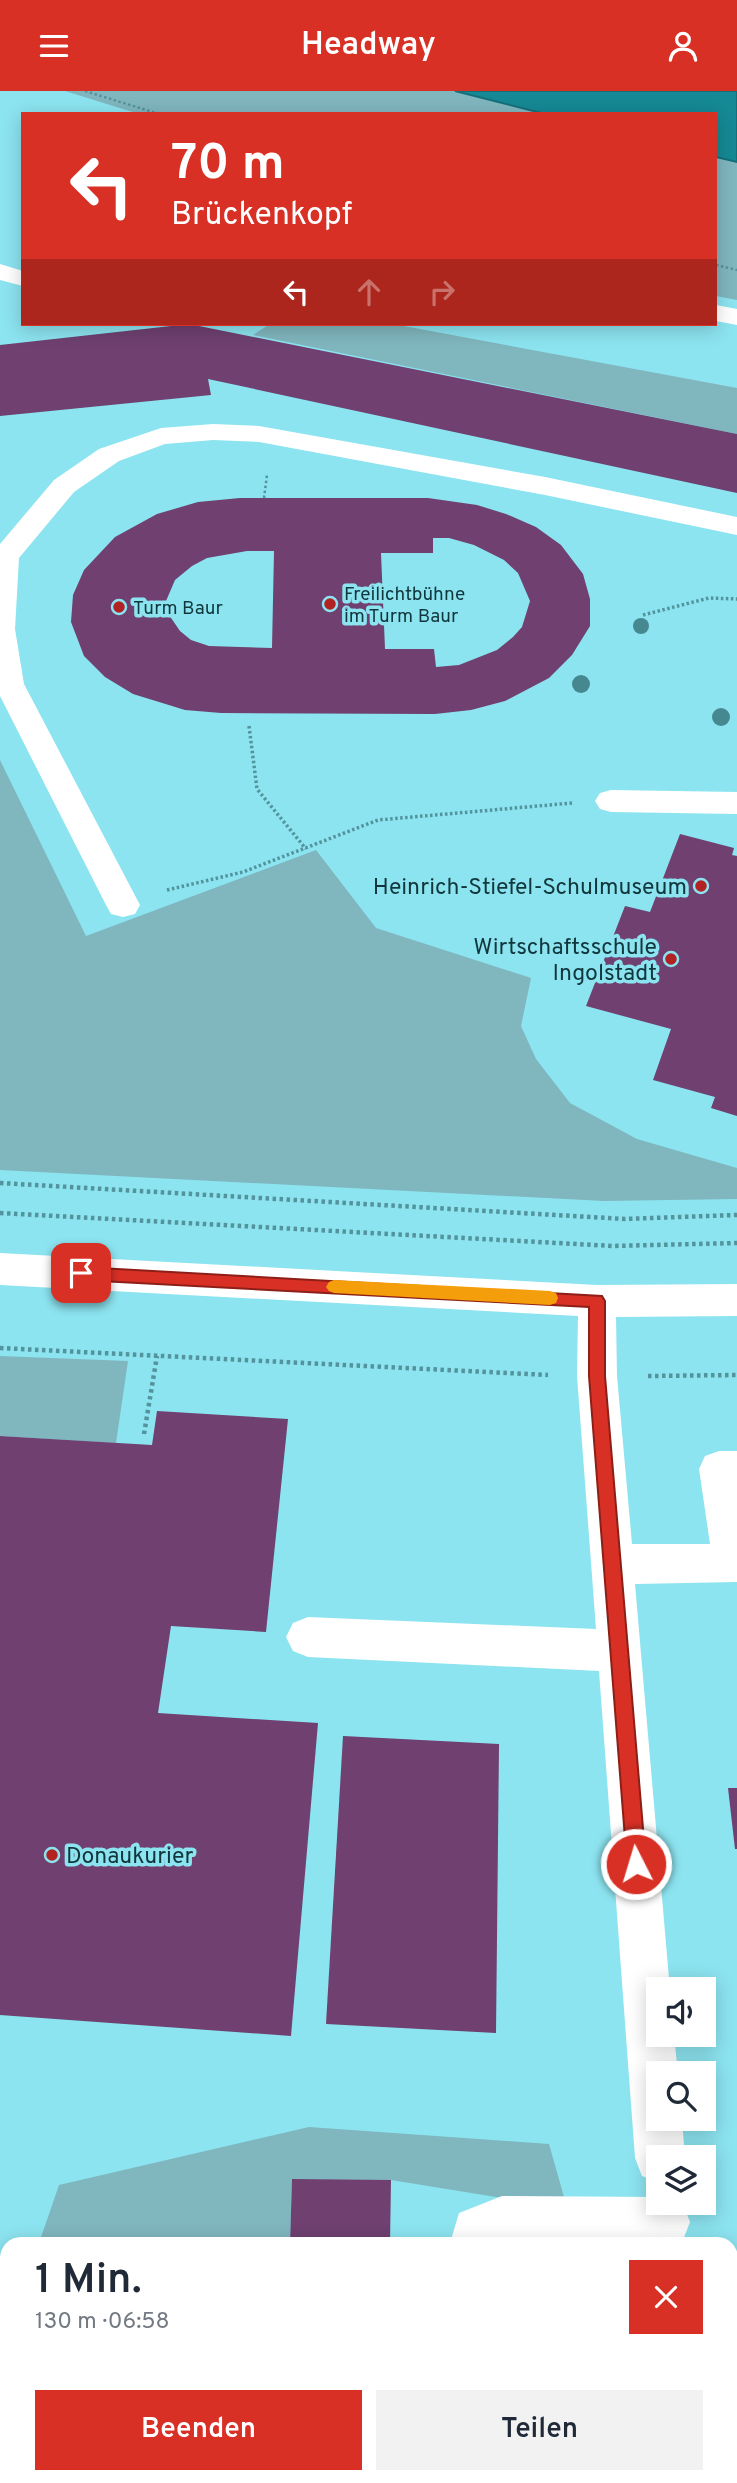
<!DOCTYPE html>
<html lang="de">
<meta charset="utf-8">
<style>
body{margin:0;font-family:Overpass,sans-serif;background:#f2f2f3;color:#1f2937;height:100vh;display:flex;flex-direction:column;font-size:26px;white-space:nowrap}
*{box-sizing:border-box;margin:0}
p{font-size:23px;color:#747a83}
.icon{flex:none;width:38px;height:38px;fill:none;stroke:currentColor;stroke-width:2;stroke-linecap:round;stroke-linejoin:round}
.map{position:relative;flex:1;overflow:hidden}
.panel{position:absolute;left:0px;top:2146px;width:738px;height:247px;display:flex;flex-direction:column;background:#fff;border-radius:21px 21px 0 0;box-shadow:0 4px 18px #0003}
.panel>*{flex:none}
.hud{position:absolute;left:21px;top:21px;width:696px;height:214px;border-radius:0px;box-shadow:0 4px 18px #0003;background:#d93025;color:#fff;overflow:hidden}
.buttons{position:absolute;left:646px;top:1886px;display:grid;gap:14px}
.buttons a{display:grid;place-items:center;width:70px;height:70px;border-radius:0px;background:#fff;box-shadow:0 4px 18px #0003;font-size:35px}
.pin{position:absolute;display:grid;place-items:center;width:60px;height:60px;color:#fff;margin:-30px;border-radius:14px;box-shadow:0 4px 10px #0006}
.me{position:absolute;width:77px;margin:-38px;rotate:355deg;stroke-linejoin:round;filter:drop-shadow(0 0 5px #0008)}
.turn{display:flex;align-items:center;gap:24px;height:147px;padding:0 35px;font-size:32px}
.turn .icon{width:91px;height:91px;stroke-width:2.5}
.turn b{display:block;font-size:49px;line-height:60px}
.lanes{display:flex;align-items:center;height:66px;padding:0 35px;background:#0003;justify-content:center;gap:35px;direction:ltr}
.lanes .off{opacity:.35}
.round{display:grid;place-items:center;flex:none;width:74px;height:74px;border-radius:0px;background:#f2f2f3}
.overview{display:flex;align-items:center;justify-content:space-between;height:119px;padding:0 35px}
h1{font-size:42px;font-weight:600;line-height:52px}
.button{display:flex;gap:14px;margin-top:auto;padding:14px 35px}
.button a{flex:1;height:80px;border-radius:0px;background:#d93025;color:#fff;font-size:28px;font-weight:600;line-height:80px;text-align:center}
.button a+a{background:#f2f2f3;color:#1f2937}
header{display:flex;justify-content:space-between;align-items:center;height:91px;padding:0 35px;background:#d93025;color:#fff;font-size:32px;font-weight:600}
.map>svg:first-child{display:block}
.green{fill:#80b6be}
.water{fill:#158995;stroke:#14707a;stroke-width:2}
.building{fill:#6f4070;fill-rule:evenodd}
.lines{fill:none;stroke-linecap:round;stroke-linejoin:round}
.path-far2{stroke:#53939c;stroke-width:2.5;stroke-dasharray:2.5 2.5;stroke-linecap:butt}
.path-far1{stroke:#53939c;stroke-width:3.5;stroke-dasharray:2.5 2.5;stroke-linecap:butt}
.path{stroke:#53939c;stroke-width:4.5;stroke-dasharray:3.5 3.5;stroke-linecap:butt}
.minor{fill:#fff;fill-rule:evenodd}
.tree{fill:#468890}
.route{fill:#d93025;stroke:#8d1f18;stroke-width:2}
.slow{fill:#f59e0b}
.poi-dot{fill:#b22223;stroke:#8ce4f0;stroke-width:2.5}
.labels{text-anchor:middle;stroke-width:7;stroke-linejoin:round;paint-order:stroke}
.far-poi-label{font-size:19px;fill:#11373c;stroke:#8ce4f0;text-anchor:start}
.poi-label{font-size:23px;fill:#11373c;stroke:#8ce4f0;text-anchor:end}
</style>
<header><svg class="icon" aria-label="menu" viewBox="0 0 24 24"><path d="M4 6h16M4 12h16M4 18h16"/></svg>Headway<svg class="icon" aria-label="person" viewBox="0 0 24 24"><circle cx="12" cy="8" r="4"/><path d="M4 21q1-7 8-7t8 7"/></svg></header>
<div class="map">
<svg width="737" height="2392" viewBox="0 0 737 2392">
<rect width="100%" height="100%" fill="#8ce4f0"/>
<g class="green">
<path d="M65,0H455L545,23H139Z"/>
<path d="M716,66L737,71V209L716,205Z"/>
<path d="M270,233H393L737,297V343L253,244Z"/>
<path d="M0,669L86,845L316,759L376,837L531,887L521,935L536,968L570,1012L637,1048L737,1077V1108L604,1110L0,1079Z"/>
<path d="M0,1265L128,1270L116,1352L0,1345Z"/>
<path d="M309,2036L549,2053L564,2106H496L391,2089H292L290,2152H39L59,2094Z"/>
<path d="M7,2247V2385H284V2392H0V2268Z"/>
</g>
<path class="water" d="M455,0H737V71L716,66V23H545Z"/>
<g class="building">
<path d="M189,233L737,343V402L208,288L211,304L0,325V254Z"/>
<path d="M240,407H428L477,414L506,423L536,436L561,454L583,483L590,508V535L572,564L549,587L505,610L471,619L435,623L221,622L185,619L133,603L105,586L84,565L71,531L73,504L84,479L115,446L157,423L198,411ZM433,447H449L474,454L504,469L518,482L530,510L522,536L513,546L497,559L459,574L436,576L434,558H385L381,462H433ZM247,460H274L272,557L209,555L191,549L180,540L167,521L166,510L175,489L192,475L207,467Z"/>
<path d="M680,743L734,757L732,764L737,765V1025L711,1017L715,1006L653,989L671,938L586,915L625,815L650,821Z"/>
<path d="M157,1320L288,1328L266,1541L171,1535L158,1622L318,1632L291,1945L0,1924V1345L152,1354Z"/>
<path d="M343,1645L499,1653L496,1942L326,1933Z"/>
<path d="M728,1697H737V1758H735Z"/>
<path d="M292,2088L391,2089L390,2152H290Z"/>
<rect x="284" y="2385" width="105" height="7"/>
</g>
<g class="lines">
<g class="path-far2">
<path d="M85,0L159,23"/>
<path d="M716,174L737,179"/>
<path d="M264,407L267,384"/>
</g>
<g class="path-far1">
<path d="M643,524L709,507L737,508"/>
<path d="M249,635L257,698L306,758"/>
<path d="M167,799L243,781L378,729L572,712"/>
</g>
<g class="path">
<path d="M0,1092L625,1128L737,1124"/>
<path d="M0,1122L613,1155L737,1152"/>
<path d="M0,1257L548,1284"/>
<path d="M648,1285L737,1284"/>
<path d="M144,1343L157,1265"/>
</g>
<g class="minor">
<path d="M0,173L23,180V195L0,189Z"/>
<path d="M716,214L737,218V234L716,230Z"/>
<path d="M213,333L259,335L545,386L737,426V444L545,404L259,351L213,349L165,353L119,370L74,401L19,467L15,538L24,593L140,814L135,823L123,826L111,823L106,814L0,605V453L54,389L99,358L161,337Z"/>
<path d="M611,699L737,701V723L611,721L600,718L595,710L600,702Z"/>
<path d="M0,1162L597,1194L737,1193V1225L616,1226L617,1285L632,1453H710L699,1378L705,1365L719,1360H737V1491L635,1493L670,1899H658V1944H674L678,1983H658V2028H682L685,2067H658V2091L642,2085L635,2067L599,1580L308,1566L293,1560L286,1546L293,1532L308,1526L596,1538L577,1285L578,1225L0,1194Z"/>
<path d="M502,2105L658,2106V2112L683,2113L690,2131L683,2149L675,2152H450L459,2122Z"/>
<path d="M450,2385H504L505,2392H451Z"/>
<path d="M658,2385H712L713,2392H659Z"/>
</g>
</g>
<g class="tree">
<circle cx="641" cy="535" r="8"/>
<circle cx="581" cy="593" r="9"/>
<circle cx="721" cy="626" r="9"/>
</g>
<path class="route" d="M81,1176L602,1205L605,1210V1285L646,1773L643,1780L636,1783L630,1780L627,1773L589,1285V1216L81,1189L76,1187L73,1182L76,1178Z"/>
<path class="slow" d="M334,1189L550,1200L556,1202L558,1207L556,1212L550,1214L334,1202L329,1200L326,1196L329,1191Z"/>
<g class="poi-dot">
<circle cx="330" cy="513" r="7"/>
<circle cx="119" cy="516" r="7"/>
<circle cx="701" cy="795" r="7"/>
<circle cx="671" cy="868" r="7"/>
<circle cx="52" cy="1764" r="7"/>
</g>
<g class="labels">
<g class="far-poi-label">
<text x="344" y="509">Freilichtbühne<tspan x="344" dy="22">im Turm Baur</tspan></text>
<text x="133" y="523">Turm Baur</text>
</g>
<g class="poi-label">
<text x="687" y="803">Heinrich-Stiefel-Schulmuseum</text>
<text x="657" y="863">Wirtschaftsschule<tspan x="657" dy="26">Ingolstadt</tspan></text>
<text x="66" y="1772" text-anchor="start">Donaukurier</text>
</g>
</g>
</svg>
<div class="buttons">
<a><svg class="icon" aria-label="sound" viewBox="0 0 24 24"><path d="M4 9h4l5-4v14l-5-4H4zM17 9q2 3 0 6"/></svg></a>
<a><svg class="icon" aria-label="search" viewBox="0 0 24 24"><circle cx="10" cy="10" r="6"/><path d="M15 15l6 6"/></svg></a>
<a><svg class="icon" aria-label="layers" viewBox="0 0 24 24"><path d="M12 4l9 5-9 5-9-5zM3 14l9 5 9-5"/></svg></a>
</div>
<div class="pin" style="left:81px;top:1182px;background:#d93025"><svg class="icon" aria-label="arrive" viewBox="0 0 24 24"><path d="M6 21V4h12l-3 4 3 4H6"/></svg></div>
<svg class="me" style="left:636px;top:1773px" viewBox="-20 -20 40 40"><circle r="17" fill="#d93025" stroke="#fff" stroke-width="3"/><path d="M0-11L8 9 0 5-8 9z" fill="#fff"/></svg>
<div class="hud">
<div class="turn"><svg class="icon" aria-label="left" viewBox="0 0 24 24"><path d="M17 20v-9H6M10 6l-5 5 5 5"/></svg><div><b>70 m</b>Brückenkopf</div></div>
<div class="lanes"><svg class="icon" aria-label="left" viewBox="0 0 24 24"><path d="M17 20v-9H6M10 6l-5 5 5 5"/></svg><svg class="icon off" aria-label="ahead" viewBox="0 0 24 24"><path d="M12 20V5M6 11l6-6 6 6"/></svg><svg class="icon off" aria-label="right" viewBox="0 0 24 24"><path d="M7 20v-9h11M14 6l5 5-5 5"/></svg></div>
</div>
<section class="panel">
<div class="overview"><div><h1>1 Min.</h1><p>130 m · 06:58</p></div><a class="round" style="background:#d93025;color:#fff"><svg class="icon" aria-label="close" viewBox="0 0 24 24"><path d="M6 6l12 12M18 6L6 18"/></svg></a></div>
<div class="button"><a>Beenden</a><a>Teilen</a></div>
</section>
</div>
